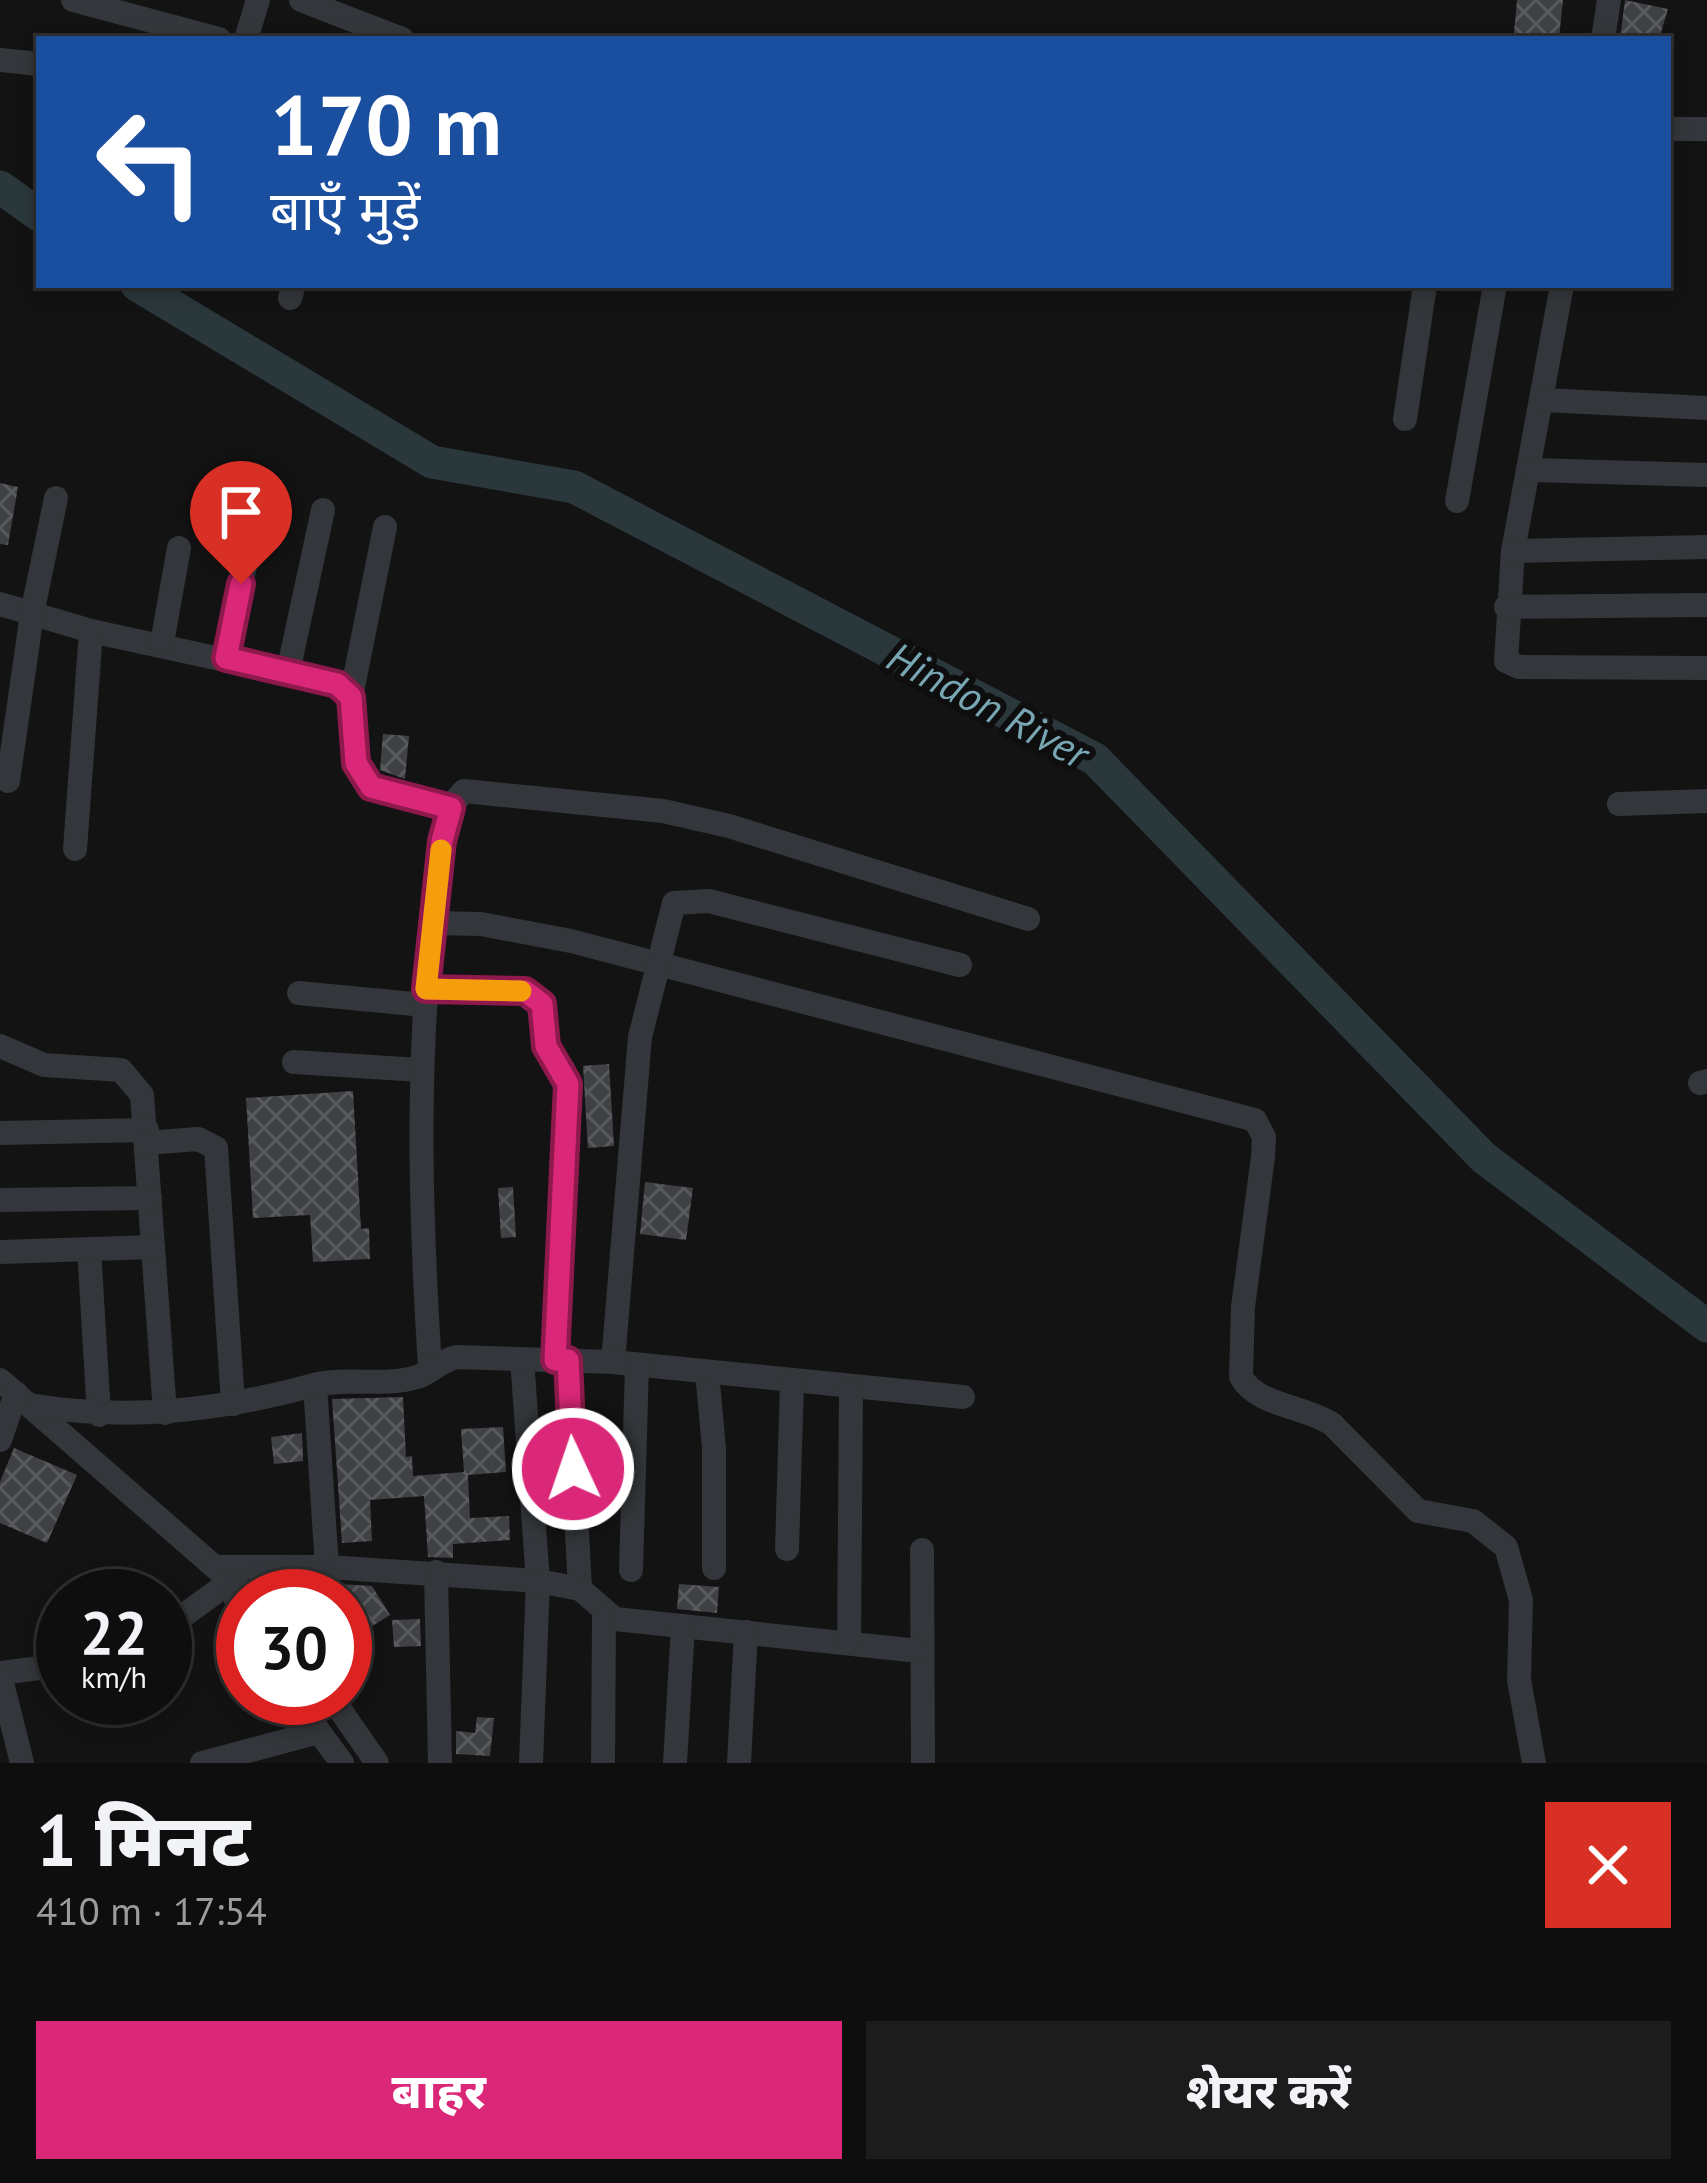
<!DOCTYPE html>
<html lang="hi">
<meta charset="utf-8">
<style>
body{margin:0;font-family:"PT Sans","Noto Sans Devanagari",sans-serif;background:#1c1c1d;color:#f1f3f6;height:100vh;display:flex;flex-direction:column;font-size:45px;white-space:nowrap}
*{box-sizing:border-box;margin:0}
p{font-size:39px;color:#9b9c9e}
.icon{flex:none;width:66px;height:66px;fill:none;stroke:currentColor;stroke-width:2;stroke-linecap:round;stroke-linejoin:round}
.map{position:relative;height:1763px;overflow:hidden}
.sheet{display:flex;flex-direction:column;background:#0e0e0f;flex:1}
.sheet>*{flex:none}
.top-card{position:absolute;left:36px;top:36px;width:1635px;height:252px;border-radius:0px;box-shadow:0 6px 18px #0003,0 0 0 3px #2e2e2f;background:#1a4fa0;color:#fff;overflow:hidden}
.speed{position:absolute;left:36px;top:1569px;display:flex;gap:24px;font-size:60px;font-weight:700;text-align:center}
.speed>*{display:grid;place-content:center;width:156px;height:156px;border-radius:50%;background:#0e0e0f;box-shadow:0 6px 18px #0003,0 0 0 3px #2e2e2f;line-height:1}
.speed small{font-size:30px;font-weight:400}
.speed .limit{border:18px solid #d22;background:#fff;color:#111}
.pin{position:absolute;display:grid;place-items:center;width:102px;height:102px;color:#fff;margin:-123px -51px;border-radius:50% 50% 50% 0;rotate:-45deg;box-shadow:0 0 12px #0007}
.pin .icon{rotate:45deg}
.me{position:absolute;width:132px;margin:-66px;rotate:357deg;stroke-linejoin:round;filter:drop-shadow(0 0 9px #0008)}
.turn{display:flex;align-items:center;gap:42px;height:252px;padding:0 36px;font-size:54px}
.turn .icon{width:156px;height:156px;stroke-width:2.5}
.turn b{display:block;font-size:84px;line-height:102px}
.round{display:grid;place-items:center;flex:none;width:126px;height:126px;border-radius:0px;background:#1c1c1d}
.headline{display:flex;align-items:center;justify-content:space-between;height:204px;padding:0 36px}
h1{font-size:72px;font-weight:800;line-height:90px}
.button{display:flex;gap:24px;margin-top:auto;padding:24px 36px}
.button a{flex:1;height:138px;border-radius:0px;background:#db2777;color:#fff;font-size:48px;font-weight:800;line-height:138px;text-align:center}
.button a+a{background:#1c1c1d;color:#f1f3f6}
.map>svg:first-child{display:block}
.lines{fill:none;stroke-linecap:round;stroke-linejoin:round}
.river{stroke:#2a373b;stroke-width:33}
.building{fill:url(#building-cross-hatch)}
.minor{stroke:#33363a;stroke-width:24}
.route-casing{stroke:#8e194d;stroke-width:30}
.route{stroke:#db2777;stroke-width:21}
.slow{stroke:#f59e0b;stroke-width:21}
.labels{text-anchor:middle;stroke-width:12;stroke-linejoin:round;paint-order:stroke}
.water-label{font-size:42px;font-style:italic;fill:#78a6b3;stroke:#0e0e0f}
</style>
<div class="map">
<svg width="1707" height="1763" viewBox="0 0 1707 1763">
<defs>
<pattern id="building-cross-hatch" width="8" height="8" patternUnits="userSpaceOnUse" patternTransform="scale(3)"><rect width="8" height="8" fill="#3f4145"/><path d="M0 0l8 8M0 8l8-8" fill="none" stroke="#585a5e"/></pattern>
</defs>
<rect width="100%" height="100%" fill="#131314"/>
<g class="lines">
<g class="river">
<path d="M0,187L39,215"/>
<path d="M137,285L432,462L574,487L1095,759L1484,1158L1707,1326"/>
</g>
</g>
<g class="building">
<path d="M1517,0H1563L1559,38L1514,33Z"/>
<path d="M1625,0L1668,9L1659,39H1620Z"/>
<path d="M0,483L18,487L8,545L0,544Z"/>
<path d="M383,734L409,736L405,779L380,770Z"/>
<path d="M609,1064L614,1146L588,1148L583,1066Z"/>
<path d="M353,1091L361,1229L369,1228L370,1259L313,1262L310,1215L253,1218L246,1098Z"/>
<path d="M645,1182L693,1188L686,1240L640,1234Z"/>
<path d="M513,1187L516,1237L501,1238L498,1188Z"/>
<path d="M403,1397L406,1457L412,1456L413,1476L464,1472L461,1429L503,1427L506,1472L468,1475L470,1518L509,1516L510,1540L453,1544V1558L428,1557L424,1496L370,1500L372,1541L342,1543L332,1399Z"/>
<path d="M302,1433L303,1461L274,1464L271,1437Z"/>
<path d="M14,1448L77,1475L47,1543L0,1523V1482Z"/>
<path d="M340,1584L372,1586L390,1615L345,1643V1596H322Z"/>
<path d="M679,1584L719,1587L717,1613L677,1609Z"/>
<path d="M420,1619L421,1646L394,1647L392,1620Z"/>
<path d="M477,1717L494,1718L490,1756L456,1754V1731L475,1733Z"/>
</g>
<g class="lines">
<g class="minor">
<path d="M73,0L219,39"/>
<path d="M301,0L402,39"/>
<path d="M246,39L258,0"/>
<path d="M1603,39L1609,0"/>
<path d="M0,60L39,64"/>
<path d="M1668,129H1707"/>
<path d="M1562,285L1513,551L1506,661L1519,667L1707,668"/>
<path d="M290,298L294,285"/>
<path d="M1543,400L1707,408"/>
<path d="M1405,419L1425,285"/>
<path d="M1531,470L1707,475"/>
<path d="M1457,501L1495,285"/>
<path d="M1513,551L1707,547"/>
<path d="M0,604L91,631L336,684L351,697L357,763L371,787L451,808"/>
<path d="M1506,607L1707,605"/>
<path d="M162,643L179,548"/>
<path d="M225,657L257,511"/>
<path d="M288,672L323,510"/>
<path d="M351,697L385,527"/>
<path d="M8,781L32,614L56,498"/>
<path d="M1619,804L1707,801"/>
<path d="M75,849L91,631"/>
<path d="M432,923L481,924L571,941L1255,1120L1264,1137L1263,1157L1243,1307L1241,1377C1257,1406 1305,1406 1332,1424L1418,1511L1473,1521L1506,1547L1521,1600L1519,1680L1534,1763"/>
<path d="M426,989L525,991L542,1004L546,1046L564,1070L569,1112L555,1360"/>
<path d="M299,993L424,1005"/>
<path d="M0,1046L44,1065L121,1070L142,1095L165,1413"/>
<path d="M294,1062L420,1070"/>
<path d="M1700,1083L1707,1081"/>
<path d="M0,1133L147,1130"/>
<path d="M147,1143L198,1139L216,1148L233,1404"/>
<path d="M0,1200L150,1198"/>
<path d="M89,1249L99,1415"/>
<path d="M0,1252L153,1247"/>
<path d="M522,1359L538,1581L531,1763"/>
<path d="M568,1361L580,1589"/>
<path d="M613,1362L640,1037L674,903L709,901L960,965"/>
<path d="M430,1367C420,1209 416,1062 434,904C439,868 436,818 464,791L663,811L729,826L1028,919"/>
<path d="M707,1372L714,1448V1568"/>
<path d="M0,1380L248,1596"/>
<path d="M315,1385L327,1567"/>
<path d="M29,1405C127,1421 219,1411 314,1385C347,1377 384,1387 417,1377C431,1373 439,1361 457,1357L613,1362L963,1397"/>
<path d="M0,1440L16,1393"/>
<path d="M787,1549L792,1382"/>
<path d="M922,1550L923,1763"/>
<path d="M216,1567H327L538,1581L580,1589L615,1619L919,1651"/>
<path d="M631,1570L637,1365"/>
<path d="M436,1572L440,1763"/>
<path d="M165,1629L231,1581L243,1626"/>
<path d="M849,1643L851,1389"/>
<path d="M0,1673L63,1665"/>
<path d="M0,1675L22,1763"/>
<path d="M294,1698L342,1763"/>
<path d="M332,1698L377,1763"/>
<path d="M202,1763L319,1732"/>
<path d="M603,1763L604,1615"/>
<path d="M675,1763L683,1626"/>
<path d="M739,1763L746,1632"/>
</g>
</g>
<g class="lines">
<defs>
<path id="route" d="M241,584L226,658L337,684L351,697L356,763L371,787L451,808L442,841L426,989L525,991L542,1004L546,1046L568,1084L555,1360H568L573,1469"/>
</defs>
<use href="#route" class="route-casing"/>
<use href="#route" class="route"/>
<path class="slow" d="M441,850L426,989L521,991"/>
</g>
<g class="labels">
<g class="water-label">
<text transform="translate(988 705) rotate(28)" y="15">Hindon River</text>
</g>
</g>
</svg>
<div class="speed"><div>22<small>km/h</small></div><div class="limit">30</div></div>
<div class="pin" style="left:241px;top:584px;background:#d93025"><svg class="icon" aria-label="arrive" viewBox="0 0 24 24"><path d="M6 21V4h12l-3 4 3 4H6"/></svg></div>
<svg class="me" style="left:573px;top:1469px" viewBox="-20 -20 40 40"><circle r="17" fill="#db2777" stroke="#fff" stroke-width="3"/><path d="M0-11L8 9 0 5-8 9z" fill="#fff"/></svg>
<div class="top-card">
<div class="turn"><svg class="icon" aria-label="left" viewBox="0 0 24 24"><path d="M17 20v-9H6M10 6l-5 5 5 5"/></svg><div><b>170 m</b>बाएँ मुड़ें</div></div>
</div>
</div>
<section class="sheet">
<div class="headline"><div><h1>1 मिनट</h1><p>410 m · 17:54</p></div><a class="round" style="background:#d93025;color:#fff"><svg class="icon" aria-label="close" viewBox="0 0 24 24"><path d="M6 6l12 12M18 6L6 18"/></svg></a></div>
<div class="button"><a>बाहर</a><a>शेयर करें</a></div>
</section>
